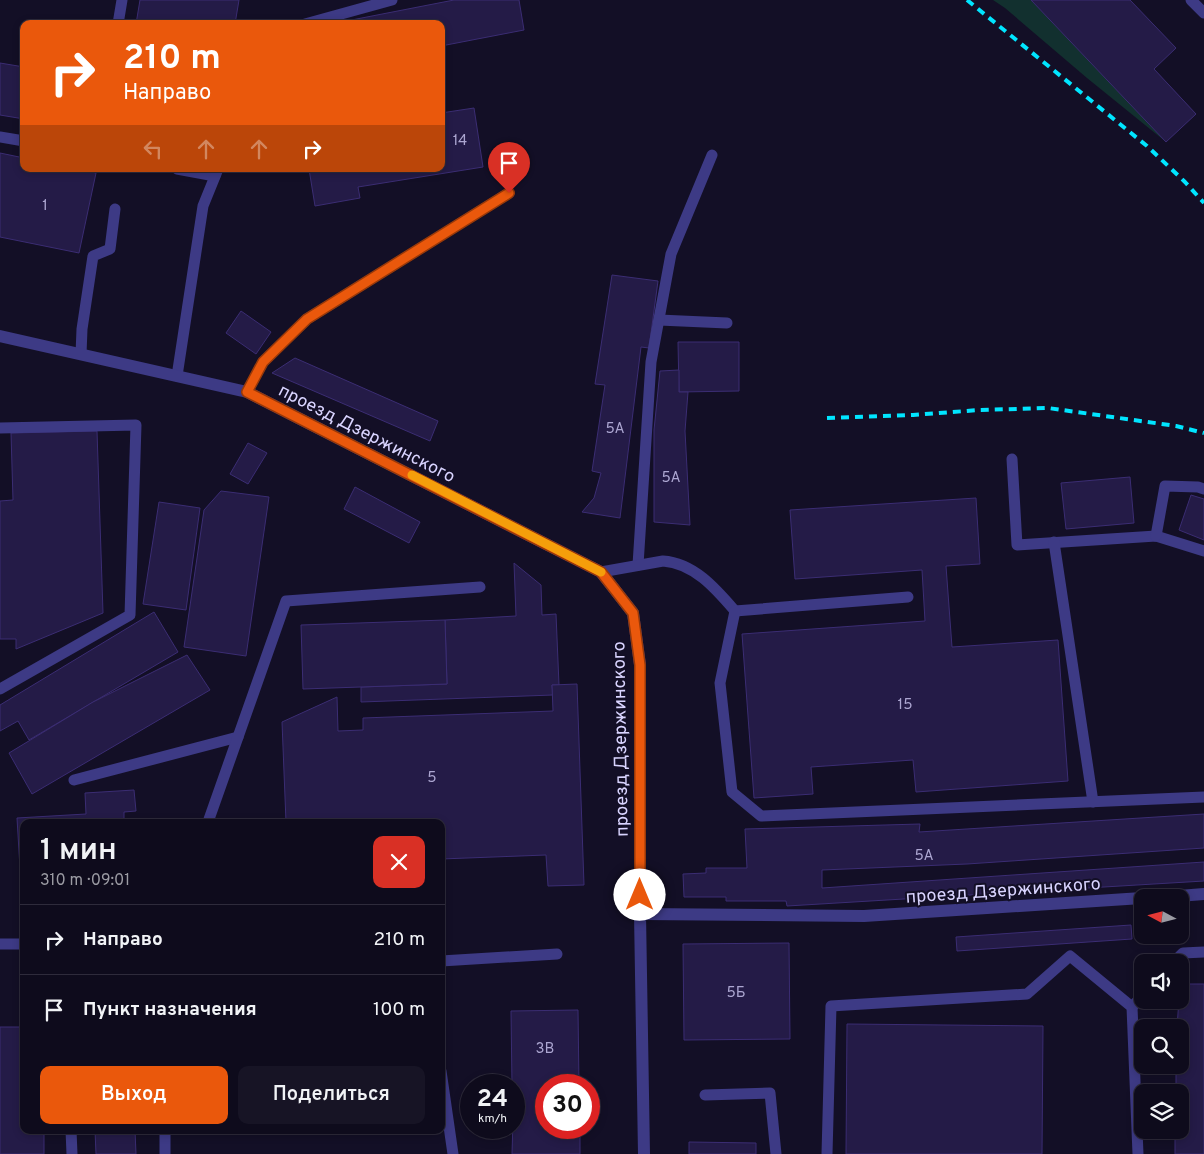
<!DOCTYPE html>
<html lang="ru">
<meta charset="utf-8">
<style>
body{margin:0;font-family:Overpass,sans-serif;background:#171425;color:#f1f3f6;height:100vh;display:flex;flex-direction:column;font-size:19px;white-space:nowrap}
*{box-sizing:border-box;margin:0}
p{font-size:16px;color:#9b9ba3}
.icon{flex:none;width:28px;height:28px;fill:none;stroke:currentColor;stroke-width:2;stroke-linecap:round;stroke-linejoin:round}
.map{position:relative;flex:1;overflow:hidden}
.side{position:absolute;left:20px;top:819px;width:425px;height:315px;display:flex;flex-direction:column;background:#0e0b1c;border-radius:10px;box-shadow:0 2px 8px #0003,0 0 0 1px #2e2b3b}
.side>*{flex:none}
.top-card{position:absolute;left:20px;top:20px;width:425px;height:152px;border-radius:10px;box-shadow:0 2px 8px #0003,0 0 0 1px #2e2b3b;background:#ea580c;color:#fff;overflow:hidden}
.needle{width:32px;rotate:277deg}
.tools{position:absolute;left:1134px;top:889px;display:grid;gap:10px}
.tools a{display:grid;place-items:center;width:55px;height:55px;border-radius:10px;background:#0e0b1c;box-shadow:0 2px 8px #0003,0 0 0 1px #2e2b3b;font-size:25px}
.speed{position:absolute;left:460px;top:1074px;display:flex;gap:10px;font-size:25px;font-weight:700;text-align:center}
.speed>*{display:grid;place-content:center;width:65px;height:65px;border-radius:50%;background:#0e0b1c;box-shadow:0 2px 8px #0003,0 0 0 1px #2e2b3b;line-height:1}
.speed small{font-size:12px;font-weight:400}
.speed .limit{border:8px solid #d22;background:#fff;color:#111}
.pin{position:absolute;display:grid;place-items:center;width:42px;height:42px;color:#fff;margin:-51px -21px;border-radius:50% 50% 50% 0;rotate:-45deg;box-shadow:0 0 5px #0007}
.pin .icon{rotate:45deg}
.me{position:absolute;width:55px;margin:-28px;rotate:0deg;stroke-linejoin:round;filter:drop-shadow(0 0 4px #0008)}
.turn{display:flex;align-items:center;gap:18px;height:105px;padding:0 20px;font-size:22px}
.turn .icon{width:65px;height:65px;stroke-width:2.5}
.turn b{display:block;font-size:35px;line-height:42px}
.lanes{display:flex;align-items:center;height:48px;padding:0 20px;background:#0003;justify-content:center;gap:25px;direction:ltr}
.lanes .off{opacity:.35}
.round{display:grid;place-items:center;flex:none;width:52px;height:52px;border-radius:10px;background:#171425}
.overview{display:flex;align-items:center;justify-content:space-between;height:85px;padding:0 20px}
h1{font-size:30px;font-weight:600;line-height:38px}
.primary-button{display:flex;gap:10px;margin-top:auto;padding:10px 20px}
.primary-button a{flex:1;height:58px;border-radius:10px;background:#ea580c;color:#fff;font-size:20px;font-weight:600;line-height:58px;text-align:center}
.primary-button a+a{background:#171425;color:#f1f3f6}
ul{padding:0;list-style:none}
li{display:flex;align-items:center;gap:15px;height:70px;padding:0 20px;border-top:1px solid #2e2b3b}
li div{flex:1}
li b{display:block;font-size:19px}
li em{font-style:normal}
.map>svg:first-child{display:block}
.green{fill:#12302f}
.building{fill:#241b47;stroke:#3b2d73}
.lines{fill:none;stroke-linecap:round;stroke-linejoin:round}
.lane{stroke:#3d3a85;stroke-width:11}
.street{stroke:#3d3a85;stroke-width:12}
.rail{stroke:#00e5ff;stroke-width:4;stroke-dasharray:8 6;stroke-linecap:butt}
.route-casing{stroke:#983908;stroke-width:12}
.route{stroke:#ea580c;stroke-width:9}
.slow{stroke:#f59e0b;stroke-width:9}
.labels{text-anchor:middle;stroke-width:4;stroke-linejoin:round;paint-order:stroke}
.number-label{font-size:15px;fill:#aca6d1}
.street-label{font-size:18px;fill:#d9d4ff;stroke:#130f26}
</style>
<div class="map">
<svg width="1204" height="1154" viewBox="0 0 1204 1154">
<rect width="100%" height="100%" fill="#130f26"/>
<path class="green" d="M993,0H1031L1166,142L1087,78L1005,8Z"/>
<g class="building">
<path d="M140,0H239L235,24H136Z"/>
<path d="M454,0H519L524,30L441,46V24H331Z"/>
<path d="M1031,0H1130L1176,48L1154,69L1196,114L1166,142Z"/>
<path d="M0,63L24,67V119L0,115Z"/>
<path d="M474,108L483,167L358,187L360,198L315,206L309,169H441V113Z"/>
<path d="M0,153L24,158V169H75L96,173L79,253L0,237Z"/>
<path d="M612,275L658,281L649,348L641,347L620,518L582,512L594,498L601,473L592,471L605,385L595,384Z"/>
<path d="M241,311L271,332L256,354L226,333Z"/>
<path d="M678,342H739V391L679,392Z"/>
<path d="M295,358L438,421L430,441L272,373Z"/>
<path d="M679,370V392H688L685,431L690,525L654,522V430L660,371Z"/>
<path d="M97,431L103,613L16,649V639H0V501L13,500L11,433Z"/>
<path d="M248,443L267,453L248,484L230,474Z"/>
<path d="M1130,477L1134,523L1066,529L1061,483Z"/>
<path d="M355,487L420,522L409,543L344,509Z"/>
<path d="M221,491L269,497L246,656L184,647L204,510Z"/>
<path d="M1191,495L1204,499V540L1179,530Z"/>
<path d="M976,498L980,564L946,566L952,647L1058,640L1068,781L916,792L913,760L811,767L813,794L754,798L742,634L925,621L922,570L795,579L790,510Z"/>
<path d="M159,502L200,508L186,610L143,604Z"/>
<path d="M514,563L541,585L542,615L556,614L559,685H552L553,695L361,702V687L447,684L445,620L516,616Z"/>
<path d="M154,612L178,652L29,740L18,721L0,731V705Z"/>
<path d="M445,620L447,684L303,689L301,625Z"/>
<path d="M187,655L210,690L32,794L9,753L93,702Z"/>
<path d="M577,684L584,885L548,886L546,855L441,859V822H286L282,722L337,697L338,731L363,730V718L553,711L552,685Z"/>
<path d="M134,790L136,811L124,812V822H24V885H21L17,818L86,814L85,793Z"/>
<path d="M1204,814V848L967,864L822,870V888L1204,862V881L787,906L786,901H726V897H684L683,874L706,873V868H747L745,829L920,824L919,832Z"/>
<path d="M1131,925L1132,939L957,951L956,937Z"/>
<path d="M789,943L790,1039L684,1040L683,944Z"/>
<path d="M1180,984H1204V1154H1175V1130H1180V1092H1176V1065H1180V1028H1177Z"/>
<path d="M578,1010L579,1085H546V1128H580V1154H512L514,1085H512L511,1011Z"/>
<path d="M847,1024L1043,1026L1042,1154H846Z"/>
<path d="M0,1027H24V1130H44V1154H0Z"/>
<path d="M95,1130H135L136,1154H96Z"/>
<path d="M689,1142L756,1143V1154H689Z"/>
</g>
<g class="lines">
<g class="lane">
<path d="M1191,0L1204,13"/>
<path d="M118,24L122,0"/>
<path d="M305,24L392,0"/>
<path d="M0,137L24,141"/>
<path d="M177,169L215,176"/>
<path d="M659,320L727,323"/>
<path d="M81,354L82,329L93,256L110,249L115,209"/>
<path d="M177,376L203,206L218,169"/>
<path d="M247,392L263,362L307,319L509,193"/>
<path d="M0,428L136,425L130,615L0,689"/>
<path d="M1012,459L1017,545L1156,536L1204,551"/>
<path d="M1156,536L1165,486L1198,487L1204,489"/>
<path d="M1054,542L1093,802"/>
<path d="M638,565L651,362L671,254L712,155"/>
<path d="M601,572L663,561C694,563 716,589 735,611L908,597"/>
<path d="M735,611L720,683L732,792L761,816L1204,797"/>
<path d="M74,780L238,737"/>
<path d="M208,822L286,601L480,587"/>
<path d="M0,944H24"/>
<path d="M441,961L557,954"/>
<path d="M1174,962L1183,953L1204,952"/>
<path d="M1132,1007L1142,996"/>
<path d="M441,1071L453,1154"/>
<path d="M705,1095L770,1093L776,1154"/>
<path d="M71,1130L72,1154"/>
<path d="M165,1154V1130"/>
<path d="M827,1154L831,1006L1027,994L1070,956L1132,1007L1138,1154"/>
</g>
<g class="street">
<path d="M0,336L247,392L601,572L633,613L640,665V914L644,1154"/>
<path d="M1154,898L1204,894"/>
<path d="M640,914L864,916L1142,898"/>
</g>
<g class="rail">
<path d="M967,0L1147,146L1185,182L1204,203"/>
<path d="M827,418L913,415L979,410L1048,408L1176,426L1204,433"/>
</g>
</g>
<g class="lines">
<defs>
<path id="route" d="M509,193L307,319L263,362L247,392L601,572L633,613L640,665V895"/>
</defs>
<use href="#route" class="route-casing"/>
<use href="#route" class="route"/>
<path class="slow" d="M412,475L601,572"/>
</g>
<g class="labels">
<g class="number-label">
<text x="460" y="145">14</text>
<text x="45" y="210">1</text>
<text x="615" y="433">5А</text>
<text x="671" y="482">5А</text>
<text x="905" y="709">15</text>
<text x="432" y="782">5</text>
<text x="924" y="860">5А</text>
<text x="736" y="997">5Б</text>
<text x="545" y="1053">3В</text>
</g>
<g class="street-label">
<text transform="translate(367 433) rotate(27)" y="6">проезд Дзержинского</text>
<text transform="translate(620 739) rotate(-91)" y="6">проезд Дзержинского</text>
<text transform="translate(1003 890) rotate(-4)" y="6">проезд Дзержинского</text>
</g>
</g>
</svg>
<div class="tools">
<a><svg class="needle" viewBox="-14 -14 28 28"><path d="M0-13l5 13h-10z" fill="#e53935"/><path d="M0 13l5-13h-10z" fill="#9b9ba3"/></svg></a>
<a><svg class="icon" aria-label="sound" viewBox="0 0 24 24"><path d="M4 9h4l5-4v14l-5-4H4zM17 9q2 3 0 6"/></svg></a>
<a><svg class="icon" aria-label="search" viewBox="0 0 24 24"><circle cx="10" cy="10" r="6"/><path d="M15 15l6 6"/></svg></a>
<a><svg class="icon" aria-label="layers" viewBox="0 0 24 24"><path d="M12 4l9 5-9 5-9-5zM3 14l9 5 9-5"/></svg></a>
</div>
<div class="speed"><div>24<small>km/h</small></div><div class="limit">30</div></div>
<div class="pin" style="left:509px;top:193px;background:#d93025"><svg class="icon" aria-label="arrive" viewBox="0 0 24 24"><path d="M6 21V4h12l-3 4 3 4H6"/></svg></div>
<svg class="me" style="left:640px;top:895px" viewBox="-20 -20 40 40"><circle r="19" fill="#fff"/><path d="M0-13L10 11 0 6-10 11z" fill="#ea580c"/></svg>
<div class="top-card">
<div class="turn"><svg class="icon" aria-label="right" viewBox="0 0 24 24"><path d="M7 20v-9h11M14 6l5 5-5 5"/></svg><div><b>210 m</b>Направо</div></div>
<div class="lanes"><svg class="icon off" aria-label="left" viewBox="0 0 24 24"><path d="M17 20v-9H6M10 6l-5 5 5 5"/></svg><svg class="icon off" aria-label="ahead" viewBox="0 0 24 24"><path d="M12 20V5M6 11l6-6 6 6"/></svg><svg class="icon off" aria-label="ahead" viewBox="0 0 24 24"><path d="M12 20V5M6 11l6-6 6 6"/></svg><svg class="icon" aria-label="right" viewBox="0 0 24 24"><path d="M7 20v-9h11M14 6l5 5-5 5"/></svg></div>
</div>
<section class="side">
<div class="overview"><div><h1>1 мин</h1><p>310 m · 09:01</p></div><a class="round" style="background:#d93025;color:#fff"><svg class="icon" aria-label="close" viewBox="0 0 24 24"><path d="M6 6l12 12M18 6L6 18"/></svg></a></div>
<ul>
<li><svg class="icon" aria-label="right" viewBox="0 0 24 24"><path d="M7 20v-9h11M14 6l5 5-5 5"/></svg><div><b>Направо</b></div><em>210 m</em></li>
<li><svg class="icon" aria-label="arrive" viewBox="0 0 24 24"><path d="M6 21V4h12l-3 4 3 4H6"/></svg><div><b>Пункт назначения</b></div><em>100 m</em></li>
</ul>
<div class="primary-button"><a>Выход</a><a>Поделиться</a></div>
</section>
</div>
